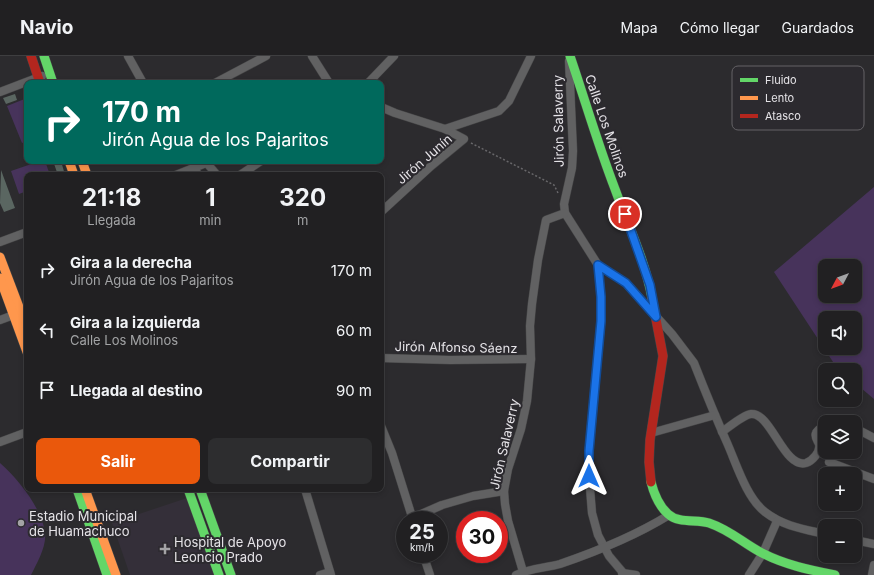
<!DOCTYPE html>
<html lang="es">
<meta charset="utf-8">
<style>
body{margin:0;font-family:Inter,sans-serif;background:#2d2d2f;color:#f1f3f6;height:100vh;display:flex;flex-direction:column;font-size:15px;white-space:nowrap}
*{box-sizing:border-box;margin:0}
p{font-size:13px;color:#a2a3a5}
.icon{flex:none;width:22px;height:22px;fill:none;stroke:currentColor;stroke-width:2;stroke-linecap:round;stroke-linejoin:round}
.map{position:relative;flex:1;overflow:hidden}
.sheet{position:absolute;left:24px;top:116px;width:360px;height:320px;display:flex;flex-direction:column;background:#212022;border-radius:8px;box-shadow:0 2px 6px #0003,0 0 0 1px #3e3e40}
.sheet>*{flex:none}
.banner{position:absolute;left:24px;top:24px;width:360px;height:84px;border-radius:8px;box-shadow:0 2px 6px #0003,0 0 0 1px #3e3e40;background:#00695c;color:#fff;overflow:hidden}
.needle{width:26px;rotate:229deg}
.controls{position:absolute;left:818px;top:203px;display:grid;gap:8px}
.controls a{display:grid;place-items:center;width:44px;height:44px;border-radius:8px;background:#212022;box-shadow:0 2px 6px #0003,0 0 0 1px #3e3e40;font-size:20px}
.speed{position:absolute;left:396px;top:455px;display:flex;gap:8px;font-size:20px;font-weight:700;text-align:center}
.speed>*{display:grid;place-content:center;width:52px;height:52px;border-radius:50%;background:#212022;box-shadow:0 2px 6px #0003,0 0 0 1px #3e3e40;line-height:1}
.speed small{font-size:10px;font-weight:400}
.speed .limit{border:6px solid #d22;background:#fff;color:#111}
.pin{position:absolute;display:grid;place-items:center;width:34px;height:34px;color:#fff;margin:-17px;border:2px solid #fff;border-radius:50%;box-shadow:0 1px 4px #0007}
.me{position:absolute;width:44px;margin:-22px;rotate:0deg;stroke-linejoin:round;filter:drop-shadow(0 0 3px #0008)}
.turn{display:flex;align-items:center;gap:14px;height:84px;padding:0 12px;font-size:18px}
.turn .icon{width:52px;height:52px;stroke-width:2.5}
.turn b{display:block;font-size:28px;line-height:34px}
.eta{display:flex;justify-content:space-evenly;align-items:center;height:68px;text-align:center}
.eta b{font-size:24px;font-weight:700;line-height:28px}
.primary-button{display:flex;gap:8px;margin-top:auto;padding:8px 12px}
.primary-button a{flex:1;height:46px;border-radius:8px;background:#ea580c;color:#fff;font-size:16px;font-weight:700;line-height:46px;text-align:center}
.primary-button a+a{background:#2d2d2f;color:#f1f3f6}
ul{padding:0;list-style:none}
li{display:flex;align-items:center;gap:12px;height:60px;padding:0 12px}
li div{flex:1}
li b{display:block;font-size:15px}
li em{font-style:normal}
header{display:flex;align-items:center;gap:24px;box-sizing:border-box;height:56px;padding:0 20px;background:#212022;border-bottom:1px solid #3e3e40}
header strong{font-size:19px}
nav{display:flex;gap:22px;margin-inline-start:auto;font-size:14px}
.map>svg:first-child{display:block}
.built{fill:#342f39}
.green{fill:#47335b;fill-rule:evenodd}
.building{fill:#5a6661}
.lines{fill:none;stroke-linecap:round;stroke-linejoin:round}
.street-casing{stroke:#464647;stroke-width:9}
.fast-casing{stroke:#464647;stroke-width:10}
.slow-casing{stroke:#464647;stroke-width:10}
.jam-casing{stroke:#464647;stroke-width:10}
.path{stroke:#68676a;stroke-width:1.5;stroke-dasharray:2 2;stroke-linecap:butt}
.street{stroke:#616162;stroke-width:8}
.fast{stroke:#63d668;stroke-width:9}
.slow{stroke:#ff974d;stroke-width:9}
.jam{stroke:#b3261e;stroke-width:9}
.route-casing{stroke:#114b97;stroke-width:10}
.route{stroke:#1a73e8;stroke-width:7}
.poi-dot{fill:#a4a3a6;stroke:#2c2a2f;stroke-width:1.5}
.labels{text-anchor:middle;stroke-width:4;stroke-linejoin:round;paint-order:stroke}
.street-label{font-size:13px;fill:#e5e3e7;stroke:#2c2a2f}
.poi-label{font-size:13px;fill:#e5e3e7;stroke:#2c2a2f;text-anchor:start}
.key{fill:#2c2a2f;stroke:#646266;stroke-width:1}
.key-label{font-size:11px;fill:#e5e3e7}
</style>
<header>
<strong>Navio</strong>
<nav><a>Mapa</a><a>Cómo llegar</a><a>Guardados</a></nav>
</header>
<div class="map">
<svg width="874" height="519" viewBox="0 0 874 519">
<rect width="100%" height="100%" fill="#2c2b2e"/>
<path class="built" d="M187,442L218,519H130L112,467Z"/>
<g class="green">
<path d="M27,42V85L22,87L7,50Z"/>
<path d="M40,105H45L50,119H27V135L19,138L11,115Z"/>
<path d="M874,131V343L855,327V314H840L837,312L774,216ZM825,210H855V240H825ZM825,262H855V292H825Z"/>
<path d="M0,407C18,423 41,451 45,476C47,490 37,507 31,519H0Z"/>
</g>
<g class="building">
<path d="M15,38L17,44L6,48L3,42Z"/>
<path d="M53,105H61L65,119H58Z"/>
<path d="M1,114L15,152L4,156L0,147Z"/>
</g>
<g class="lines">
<defs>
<g id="street">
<path d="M128,0L143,27"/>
<path d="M312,0L329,27"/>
<path d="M569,5L573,95L572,112L564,148L565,157L598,209L601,241V265L589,395V420L592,457L598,479L609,500L625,519"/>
<path d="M215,27L266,0"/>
<path d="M368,27L394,0"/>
<path d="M0,36L42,20"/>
<path d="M381,51L395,57L445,73L464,83L430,111L381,156"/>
<path d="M445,73L499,55L509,45L531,0"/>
<path d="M205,105L217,119"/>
<path d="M195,112L198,119"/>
<path d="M176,119L206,107"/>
<path d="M240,119L261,105"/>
<path d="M0,186L27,176"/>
<path d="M598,209L626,227L672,278L694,307C705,335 716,362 728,389C737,410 747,442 765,456C783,470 803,473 825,478"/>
<path d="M0,264L27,254"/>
<path d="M381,302L450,304L531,303"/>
<path d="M833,366H835"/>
<path d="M381,370L392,397L413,464"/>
<path d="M855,372L874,382"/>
<path d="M722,376C729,371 743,359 751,358C771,356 784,413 806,407C812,405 821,396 819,388C818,385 814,381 816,377C817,374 822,371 825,369"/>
<path d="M651,377L715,359"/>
<path d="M0,386L27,376"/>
<path d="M829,406L874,423"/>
<path d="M305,433L331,519"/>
<path d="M412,462L442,449L473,440L504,435"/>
<path d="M855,484L874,488"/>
<path d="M423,498L430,519"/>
<path d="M622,517L636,519"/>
<path d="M320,519L330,516"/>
<path d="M516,519C530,512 546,512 560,508C598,495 635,480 669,459"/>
<path d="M524,519L508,465L505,448L504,435L508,413L521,373L527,345L531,303L530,270L532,248L538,204L546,164L565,157"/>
<path d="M749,519L763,497L777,465"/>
<path d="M872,519L874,509"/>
</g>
<g id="fast">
<path d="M44,0L53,27"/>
<path d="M570,0C585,44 598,89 615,133C628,169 645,204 652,242"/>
<path d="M651,426C654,438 658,449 668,458C679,468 696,463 709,467C730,474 743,487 762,497C785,509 810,514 835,519"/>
<path d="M77,433L107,519"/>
<path d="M188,433L219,519"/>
<path d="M200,433L231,519"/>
</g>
<g id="slow">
<path d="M69,105L74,119"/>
<path d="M82,105L87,119"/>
<path d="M0,201L27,272"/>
<path d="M0,222L27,296"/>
<path d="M85,433L116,519"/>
</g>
<g id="jam">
<path d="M31,0L40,27"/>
<path d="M651,426L649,406L650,384L663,300L652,242"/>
</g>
</defs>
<use href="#street" class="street-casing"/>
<use href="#fast" class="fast-casing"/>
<use href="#slow" class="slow-casing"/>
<use href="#jam" class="jam-casing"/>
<path class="path" d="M471,87L554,129L558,137"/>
<use href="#street" class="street"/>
<use href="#fast" class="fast"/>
<use href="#slow" class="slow"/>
<use href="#jam" class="jam"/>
</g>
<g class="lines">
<defs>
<path id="route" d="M589,420V395L601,265V241L598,209L626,227L656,261L650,229L625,158"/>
</defs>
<use href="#route" class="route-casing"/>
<use href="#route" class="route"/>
</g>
<g class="poi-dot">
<circle cx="21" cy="467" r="4"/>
<path d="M163 487h4v4h4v4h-4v4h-4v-4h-4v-4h4z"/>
</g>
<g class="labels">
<g class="street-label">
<text transform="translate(558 65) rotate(-91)" y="5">Jirón Salaverry</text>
<text transform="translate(607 70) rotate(71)" y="5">Calle Los Molinos</text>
<text transform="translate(424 103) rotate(-41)" y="5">Jirón Junín</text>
<text transform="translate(456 291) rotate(1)" y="5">Jirón Alfonso Sáenz</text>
<text transform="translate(504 388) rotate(-77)" y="5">Jirón Salaverry</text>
</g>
<g class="poi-label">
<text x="29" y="465">Estadio Municipal<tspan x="29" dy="15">de Huamachuco</tspan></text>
<text x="174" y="491">Hospital de Apoyo<tspan x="174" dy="15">Leoncio Prado</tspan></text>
</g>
</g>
<rect x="732" y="10" width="132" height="64" rx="6" class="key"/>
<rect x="740" y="22" width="18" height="4" fill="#63d668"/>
<rect x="740" y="40" width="18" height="4" fill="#ff974d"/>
<rect x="740" y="58" width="18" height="4" fill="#b3261e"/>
<g class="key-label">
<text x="765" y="28">Fluido</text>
<text x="765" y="46">Lento</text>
<text x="765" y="64">Atasco</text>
</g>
</svg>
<div class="controls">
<a><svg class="needle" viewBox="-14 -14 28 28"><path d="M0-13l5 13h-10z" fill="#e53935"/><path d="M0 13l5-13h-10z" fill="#a2a3a5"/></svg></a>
<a><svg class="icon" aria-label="sound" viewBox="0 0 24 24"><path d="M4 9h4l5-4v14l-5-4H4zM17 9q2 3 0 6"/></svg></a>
<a><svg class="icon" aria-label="search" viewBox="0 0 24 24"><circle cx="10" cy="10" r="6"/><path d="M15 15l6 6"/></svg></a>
<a><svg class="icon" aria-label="layers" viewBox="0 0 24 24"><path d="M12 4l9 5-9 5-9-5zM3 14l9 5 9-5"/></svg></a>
<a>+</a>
<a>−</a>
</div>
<div class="speed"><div>25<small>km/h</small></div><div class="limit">30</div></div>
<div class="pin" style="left:625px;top:158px;background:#d93025"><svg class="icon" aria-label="arrive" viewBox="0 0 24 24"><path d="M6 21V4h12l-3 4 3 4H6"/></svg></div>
<svg class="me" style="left:589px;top:420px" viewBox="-20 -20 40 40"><path d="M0-17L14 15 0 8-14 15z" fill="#1a73e8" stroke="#fff" stroke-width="4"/></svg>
<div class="banner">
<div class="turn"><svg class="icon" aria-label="right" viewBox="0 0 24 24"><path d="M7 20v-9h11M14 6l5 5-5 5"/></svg><div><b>170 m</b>Jirón Agua de los Pajaritos</div></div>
</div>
<section class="sheet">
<div class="eta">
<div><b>21:18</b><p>Llegada</p></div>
<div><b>1</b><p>min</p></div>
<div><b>320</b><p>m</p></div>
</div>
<ul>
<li><svg class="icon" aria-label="right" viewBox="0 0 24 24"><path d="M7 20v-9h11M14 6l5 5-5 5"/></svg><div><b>Gira a la derecha</b><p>Jirón Agua de los Pajaritos</p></div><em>170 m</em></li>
<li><svg class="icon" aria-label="left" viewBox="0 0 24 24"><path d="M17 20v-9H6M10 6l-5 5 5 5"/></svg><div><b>Gira a la izquierda</b><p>Calle Los Molinos</p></div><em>60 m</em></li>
<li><svg class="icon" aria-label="arrive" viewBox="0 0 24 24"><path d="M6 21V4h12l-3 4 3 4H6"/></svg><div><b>Llegada al destino</b></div><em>90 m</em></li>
</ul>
<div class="primary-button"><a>Salir</a><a>Compartir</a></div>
</section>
</div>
